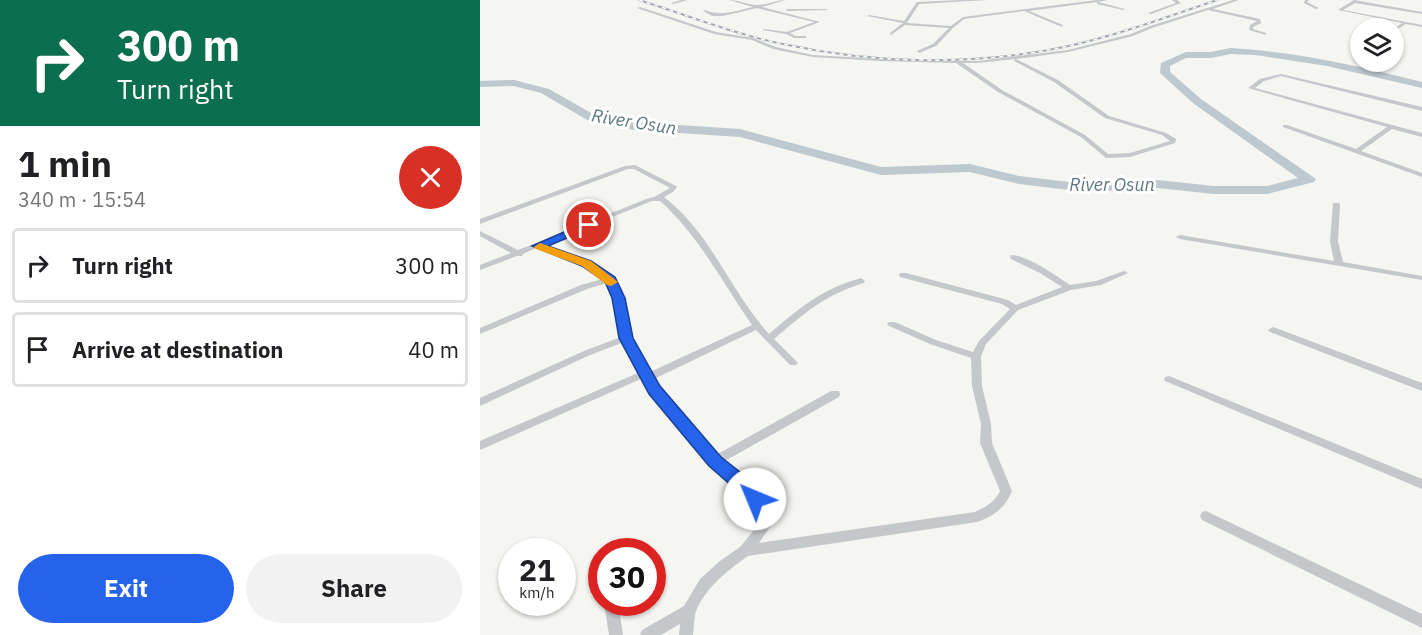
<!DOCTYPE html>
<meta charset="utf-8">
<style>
body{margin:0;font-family:"IBM Plex Sans",sans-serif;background:#f2f2f2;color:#202124;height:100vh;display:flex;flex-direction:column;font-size:22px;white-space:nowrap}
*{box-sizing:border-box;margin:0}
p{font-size:20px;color:#757577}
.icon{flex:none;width:33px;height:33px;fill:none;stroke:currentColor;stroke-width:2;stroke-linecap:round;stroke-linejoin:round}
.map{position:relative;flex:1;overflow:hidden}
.drawer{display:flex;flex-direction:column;background:#fff;width:480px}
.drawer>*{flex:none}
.guide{background:#0b6e4f;color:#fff;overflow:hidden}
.tools{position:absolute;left:870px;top:18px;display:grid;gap:12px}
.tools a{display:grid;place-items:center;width:54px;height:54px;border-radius:50%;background:#fff;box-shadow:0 2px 4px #0004;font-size:30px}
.speed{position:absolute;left:18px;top:538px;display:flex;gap:12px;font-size:30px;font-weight:700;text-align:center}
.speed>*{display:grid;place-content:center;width:78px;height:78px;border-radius:50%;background:#fff;box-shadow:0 2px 4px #0004;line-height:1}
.speed small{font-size:15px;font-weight:400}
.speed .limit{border:9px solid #d22;background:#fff;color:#111}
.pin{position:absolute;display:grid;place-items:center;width:51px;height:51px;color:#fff;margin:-26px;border:3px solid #fff;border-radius:50%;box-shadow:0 2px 6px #0007}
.me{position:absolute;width:66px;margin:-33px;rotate:315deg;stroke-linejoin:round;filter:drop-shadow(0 0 4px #0008)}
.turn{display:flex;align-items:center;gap:21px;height:126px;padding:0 18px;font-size:27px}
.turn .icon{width:78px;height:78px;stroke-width:2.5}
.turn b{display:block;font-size:42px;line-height:51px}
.round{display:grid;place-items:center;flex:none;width:63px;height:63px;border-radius:32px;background:#f2f2f2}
.summary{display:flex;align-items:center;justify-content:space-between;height:102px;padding:0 18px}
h1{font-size:36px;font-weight:700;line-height:45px}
.primary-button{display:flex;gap:12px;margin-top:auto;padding:12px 18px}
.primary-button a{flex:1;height:69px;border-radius:36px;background:#2563eb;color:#fff;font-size:24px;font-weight:700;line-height:69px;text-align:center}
.primary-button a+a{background:#f2f2f2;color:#202124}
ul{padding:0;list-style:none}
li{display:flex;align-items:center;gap:18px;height:75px;margin:0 12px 9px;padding:0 6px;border:3px solid #e0e0e0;border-radius:6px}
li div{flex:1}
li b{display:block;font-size:22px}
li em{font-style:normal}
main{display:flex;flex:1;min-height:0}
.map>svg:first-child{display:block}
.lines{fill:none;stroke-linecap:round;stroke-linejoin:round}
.river{fill:#bdc9ce;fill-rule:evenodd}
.street{fill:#c4c8cb;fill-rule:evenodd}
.rail-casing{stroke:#a4aab0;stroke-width:2}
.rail{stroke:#fff;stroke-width:1.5;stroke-dasharray:4;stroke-linecap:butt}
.route{fill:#2563eb;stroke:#184099;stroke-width:1.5}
.slow{fill:#f59e0b}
.labels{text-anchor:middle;stroke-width:6;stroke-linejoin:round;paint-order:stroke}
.far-water-label{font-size:18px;font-style:italic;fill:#5d7782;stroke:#fff}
</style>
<main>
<section class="drawer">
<div class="guide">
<div class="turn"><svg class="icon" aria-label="right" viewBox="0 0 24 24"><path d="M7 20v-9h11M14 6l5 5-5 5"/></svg><div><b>300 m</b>Turn right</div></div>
</div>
<div class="summary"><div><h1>1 min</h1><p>340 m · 15:54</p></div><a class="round" style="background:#d93025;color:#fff"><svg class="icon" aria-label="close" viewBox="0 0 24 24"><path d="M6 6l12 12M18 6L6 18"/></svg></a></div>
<ul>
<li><svg class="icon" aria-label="right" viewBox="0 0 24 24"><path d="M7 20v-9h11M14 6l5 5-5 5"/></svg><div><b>Turn right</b></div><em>300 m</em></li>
<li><svg class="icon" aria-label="arrive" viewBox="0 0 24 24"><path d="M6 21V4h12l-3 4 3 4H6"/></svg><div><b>Arrive at destination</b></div><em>40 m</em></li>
</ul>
<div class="primary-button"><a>Exit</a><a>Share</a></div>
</section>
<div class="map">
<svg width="942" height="635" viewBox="0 0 942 635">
<rect width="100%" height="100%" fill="#f5f5f1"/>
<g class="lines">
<path class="river" d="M751,48C816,52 879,66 942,82V88L847,66L775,55L751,54L731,58H706L690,66V72L721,99L836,179L834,182L787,194H734L677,188L606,192L539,184L490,172L401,175L260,137L154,130L109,121L61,93L34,86L0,87V81L34,80L69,89L113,114L154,122L260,129L401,167L490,164L539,176L606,184L677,180L734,186H787L818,178L713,103L680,73L681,63L706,52H731Z"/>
<g class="street">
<path d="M201,0H208L193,4L191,3Z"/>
<path d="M249,0C258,0 266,4 275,5C285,6 295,0 306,0L282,7L340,22L310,33L315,36H326V38H314L306,34L282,30L284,29L307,32L334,22L277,8L243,16H232L223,11L225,10C242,17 255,11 273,7Z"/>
<path d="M481,0H508L439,4L427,23L471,26L483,17L617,0H628L618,2L645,9L643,10L617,4V2L549,11L583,25L582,27L544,11L484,19L473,28L456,46L439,53L437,51L453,44L469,28L425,25L411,35L410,33L423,23L387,16L389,15L424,21L437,2Z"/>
<path d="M692,0H697L701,3L671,14L668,13L696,3Z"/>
<path d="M753,0H759L733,9L780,19L781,23L773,27V29L786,33V35L769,30L770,25L777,21L728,10L672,28L653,36L588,52L536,59L578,80L629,116L686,133L696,139L695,143L650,157L626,158L601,137L518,92L476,63L400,61L333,57L293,49L272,40L234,34L157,8L160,7L236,32L273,38L296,47L333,55L400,59L498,61L588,50L651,34L670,26ZM535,59L534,61L574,82L625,118L682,135L690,141L650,153L628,154L605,135L522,90L483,63H498Z"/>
<path d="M825,0H829L827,2L839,8L836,9L824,3Z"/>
<path d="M874,0L942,12V14L875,3L863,10L942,25V27L926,24L914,31V29L922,23L858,10Z"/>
<path d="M307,9H346L348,10L306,11Z"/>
<path d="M801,74L942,107V111L801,76L784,81L775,88L942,133V137L912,129L881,151L942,173V177L803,127V125H807L876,149L907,127L768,88L780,79Z"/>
<path d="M155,165L196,186L197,187L193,192L184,197C231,233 250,291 289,334C320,308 341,289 381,278L385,281L384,283C344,295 325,313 294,339L318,363L316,365H310L276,330L174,379L179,388L236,455L351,391H359L360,394L359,397L243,462C262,478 292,497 292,524L279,543L495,512C506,507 515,502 520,491L500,443L501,424L492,386L491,358L450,344L409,326L407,324L409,322H415L456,340L493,352L499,341L530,309L522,304L420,277L419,275L420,273H426L528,300L536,305L582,287L560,273L531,259L530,257L531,255C547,255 577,276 590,285L616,281L644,271L648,273L621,285L591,290L538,310L506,344L501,356L502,386L511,424L512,443L532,491C525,508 514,516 497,522L268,556C247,571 226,587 216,611C214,618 214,628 213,635H199L200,624L181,635H160L162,630L204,606L220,579L240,561L260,547L280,523L278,511L263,492L231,464L171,393L163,378L0,450V441L160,372L144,342L110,355L0,406V398L104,351L141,337L135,298L127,283L107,289L0,334V328L101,285L123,279L104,266L56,248L43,254L42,256H37L0,270V265L31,253L0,236V231L38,250L169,198L174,197L190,188L154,169H148L0,224V219L145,166ZM172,201H180C220,237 242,282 272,325L170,372L151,338L143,298L133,278L110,262L63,245Z"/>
<path d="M853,203H859L860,205L858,241L863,262L942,276V280L700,239L696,237L700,235L854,261L850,241Z"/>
<path d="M793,327L942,383V391L790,332L788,330Z"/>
<path d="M689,376L942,479V489L685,381L684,379L685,377Z"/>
<path d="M726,511L942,614V628L722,520L720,516L722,512Z"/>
<path d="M124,603H138L143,635H129Z"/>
</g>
<defs>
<path id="rail" d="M159,0C207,15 254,34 303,44C394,64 493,66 584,47C636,36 687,17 737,0"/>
</defs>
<use href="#rail" class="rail-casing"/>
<use href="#rail" class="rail"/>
</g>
<path class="route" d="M109,221L113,222V227L68,246L111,261L135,277L145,298L153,338L180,386L241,457L274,483L285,499L282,504L275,506L269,504L261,494L229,466L169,394L139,338L132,298L125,282L102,266L52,246Z"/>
<path class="slow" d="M60,243L111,261L138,282L131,286L127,285L102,266L56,249L54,247Z"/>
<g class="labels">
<g class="far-water-label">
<text transform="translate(154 122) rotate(9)" y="6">River Osun</text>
<text x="632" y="191">River Osun</text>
</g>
</g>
</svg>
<div class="tools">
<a><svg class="icon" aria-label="layers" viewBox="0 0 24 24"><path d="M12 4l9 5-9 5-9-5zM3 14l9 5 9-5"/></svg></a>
</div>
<div class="speed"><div>21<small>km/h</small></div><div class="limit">30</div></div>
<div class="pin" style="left:109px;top:225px;background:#d93025"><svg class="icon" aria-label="arrive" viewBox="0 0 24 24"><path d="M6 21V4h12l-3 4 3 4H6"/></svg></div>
<svg class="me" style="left:275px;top:499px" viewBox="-20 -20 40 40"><circle r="19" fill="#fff"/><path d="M0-13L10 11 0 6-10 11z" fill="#2563eb"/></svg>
</div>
</main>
